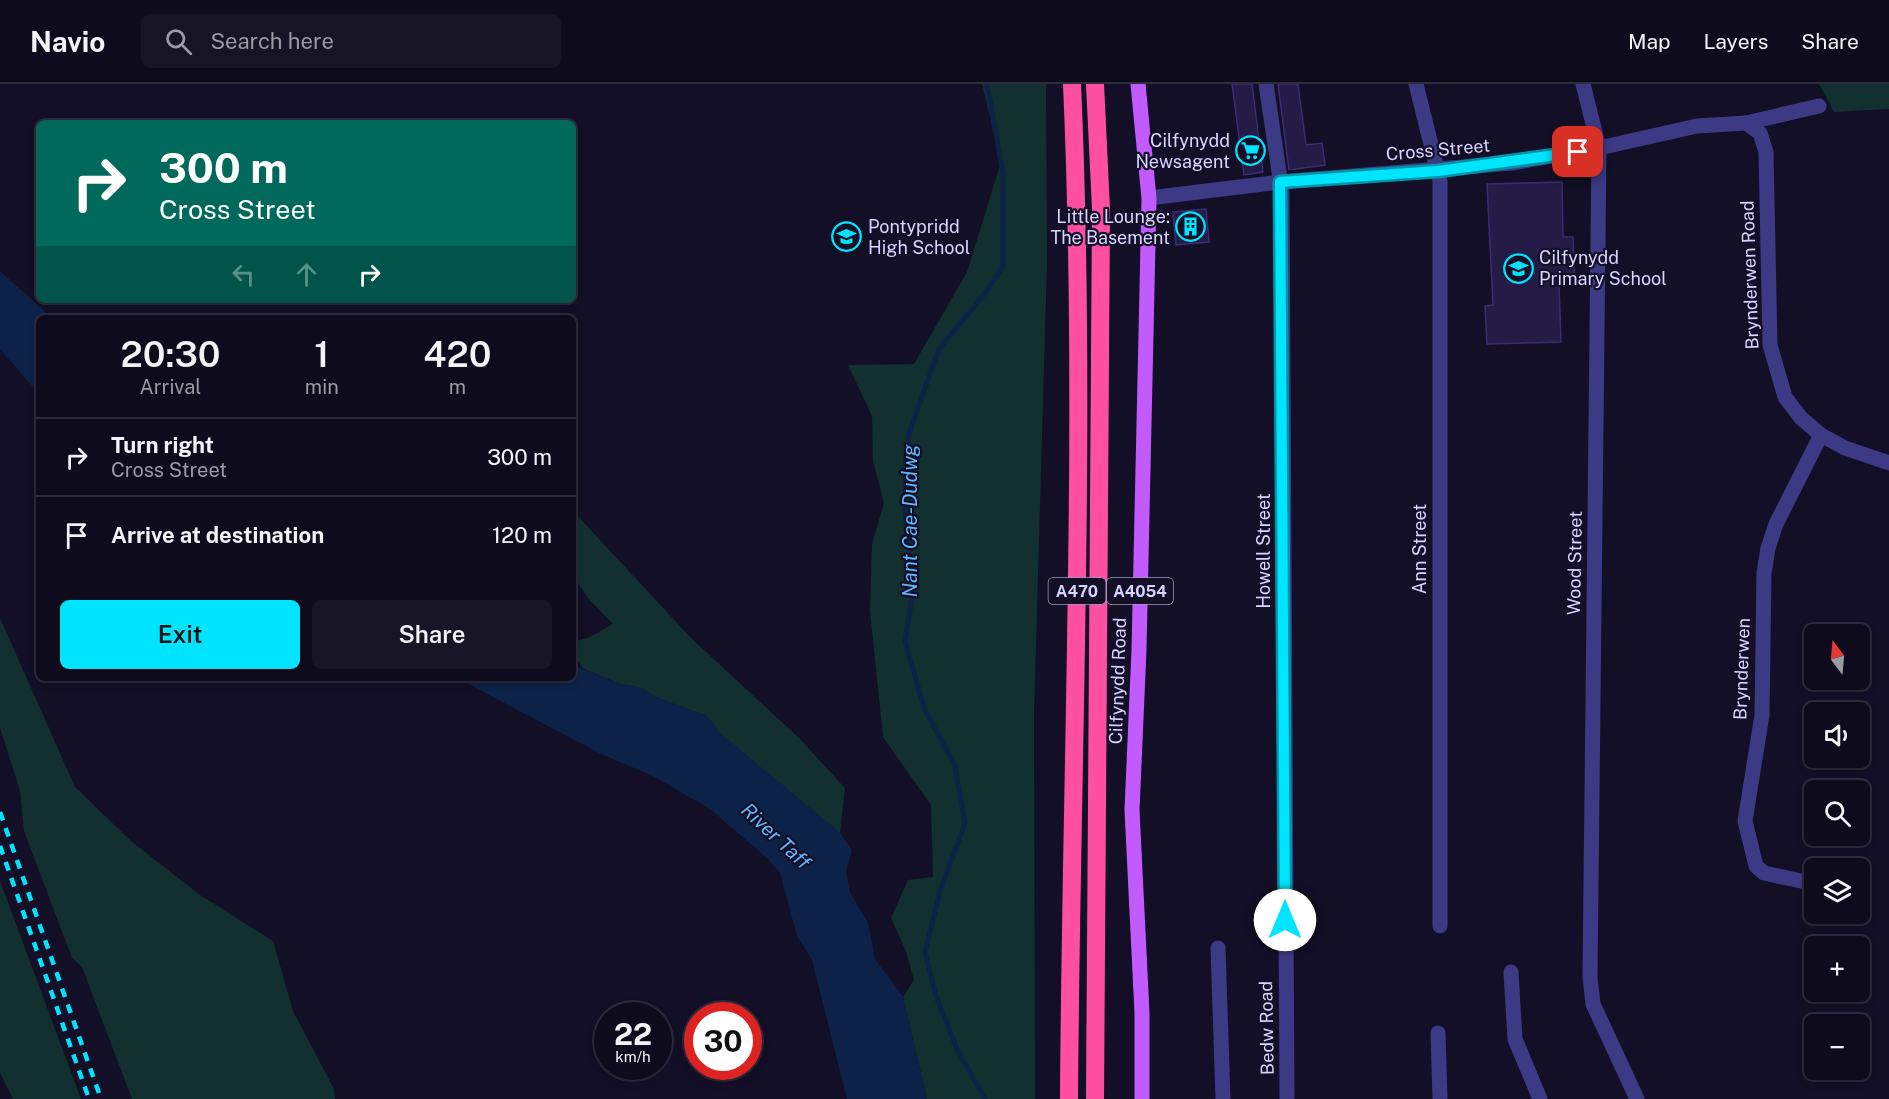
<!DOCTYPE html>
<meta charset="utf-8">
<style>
body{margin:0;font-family:"Public Sans",sans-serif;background:#171425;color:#f1f3f6;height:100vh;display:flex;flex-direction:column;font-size:22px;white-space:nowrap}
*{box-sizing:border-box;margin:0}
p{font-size:20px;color:#9b9ba3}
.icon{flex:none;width:33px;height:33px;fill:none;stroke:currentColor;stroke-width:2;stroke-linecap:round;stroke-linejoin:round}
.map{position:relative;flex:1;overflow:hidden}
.panel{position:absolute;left:36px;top:231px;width:540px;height:366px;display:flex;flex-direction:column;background:#0e0b1c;border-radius:9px;box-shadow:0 3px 9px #0003,0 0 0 2px #2e2b3b}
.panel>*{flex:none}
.banner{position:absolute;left:36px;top:36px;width:540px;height:183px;border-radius:9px;box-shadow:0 3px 9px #0003,0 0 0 2px #2e2b3b;background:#00695c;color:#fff;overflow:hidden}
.needle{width:39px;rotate:344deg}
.tools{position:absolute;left:1804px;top:540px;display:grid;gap:12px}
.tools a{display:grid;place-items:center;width:66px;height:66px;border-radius:9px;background:#0e0b1c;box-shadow:0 3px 9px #0003,0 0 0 2px #2e2b3b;font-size:30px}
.speed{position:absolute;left:594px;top:918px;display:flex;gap:12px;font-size:30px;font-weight:700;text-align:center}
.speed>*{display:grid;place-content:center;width:78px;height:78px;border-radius:50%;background:#0e0b1c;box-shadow:0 3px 9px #0003,0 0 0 2px #2e2b3b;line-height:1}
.speed small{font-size:15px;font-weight:400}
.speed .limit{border:9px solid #d22;background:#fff;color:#111}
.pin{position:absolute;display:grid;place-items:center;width:51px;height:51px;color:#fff;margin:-26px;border-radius:12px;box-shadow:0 3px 9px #0006}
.me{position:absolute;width:66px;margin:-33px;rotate:0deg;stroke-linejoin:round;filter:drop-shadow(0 0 4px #0008)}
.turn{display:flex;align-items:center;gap:21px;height:126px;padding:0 24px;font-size:27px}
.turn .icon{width:78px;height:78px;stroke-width:2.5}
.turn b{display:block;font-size:42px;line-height:51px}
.lanes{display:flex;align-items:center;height:57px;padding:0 24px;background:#0003;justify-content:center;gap:30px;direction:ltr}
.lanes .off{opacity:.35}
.eta{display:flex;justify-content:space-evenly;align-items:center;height:102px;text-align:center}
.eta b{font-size:36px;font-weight:600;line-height:42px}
.primary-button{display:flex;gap:12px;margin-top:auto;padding:12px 24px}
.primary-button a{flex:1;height:69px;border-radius:9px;background:#00e5ff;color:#111;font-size:24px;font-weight:600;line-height:69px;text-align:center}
.primary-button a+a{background:#171425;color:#f1f3f6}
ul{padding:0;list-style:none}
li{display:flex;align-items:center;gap:18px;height:78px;padding:0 24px;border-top:2px solid #2e2b3b}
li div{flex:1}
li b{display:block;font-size:22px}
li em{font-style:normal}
header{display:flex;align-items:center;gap:36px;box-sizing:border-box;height:84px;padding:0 30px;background:#0e0b1c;border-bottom:2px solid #2e2b3b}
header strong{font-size:28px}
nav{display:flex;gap:33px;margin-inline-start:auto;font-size:21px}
.search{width:420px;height:54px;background:#171425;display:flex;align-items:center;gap:15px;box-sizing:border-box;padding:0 21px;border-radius:9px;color:#9b9ba3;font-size:22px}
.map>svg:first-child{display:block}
.green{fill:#12302f}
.water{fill:#0c2248}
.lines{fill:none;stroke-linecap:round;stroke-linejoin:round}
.stream{stroke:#0c2248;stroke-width:5}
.building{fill:#241b47;stroke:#3b2d73;stroke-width:1.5}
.street{stroke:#3d3a85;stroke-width:15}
.primary{stroke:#c25bff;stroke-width:15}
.highway{stroke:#ff4fa3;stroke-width:18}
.rail{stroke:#00e5ff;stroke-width:4.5;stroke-dasharray:9 8;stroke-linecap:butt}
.route-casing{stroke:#0095a6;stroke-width:15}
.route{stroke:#00e5ff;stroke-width:10}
.labels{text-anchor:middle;stroke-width:4.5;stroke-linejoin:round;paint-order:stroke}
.shield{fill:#130f26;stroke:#9e99be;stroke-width:1.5}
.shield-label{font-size:16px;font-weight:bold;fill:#d9d4ff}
.poi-label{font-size:18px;fill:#d9d4ff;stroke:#130f26;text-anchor:end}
.street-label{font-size:18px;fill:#d9d4ff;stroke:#130f26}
.water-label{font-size:20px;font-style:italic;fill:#62b6ff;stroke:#130f26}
</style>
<header>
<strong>Navio</strong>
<div class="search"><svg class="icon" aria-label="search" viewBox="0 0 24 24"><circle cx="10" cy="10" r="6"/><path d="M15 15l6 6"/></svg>Search here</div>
<nav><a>Map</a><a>Layers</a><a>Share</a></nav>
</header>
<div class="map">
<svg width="1889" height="1015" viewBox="0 0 1889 1015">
<rect width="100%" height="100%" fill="#130f26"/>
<g class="green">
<path d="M982,0H1046L1047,179L1034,629L1035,1015H927L903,913L914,896L906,867L891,834L908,796L933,793L931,721L883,653L870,527L872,460L884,419L873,377L872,332L848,281L914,280L967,188L1001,78Z"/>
<path d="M1819,0H1889V25L1834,28Z"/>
<path d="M573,427L692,555L799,654L845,704L840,749L719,649L707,632L655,613L642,604L620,600L582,584L573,567V558L590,553L613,540L588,514L573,492Z"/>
<path d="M0,534L75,703L131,757L200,811L273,857L293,927L334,1005L335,1015H132L82,883L72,874L24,747L20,706L0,644Z"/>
<path d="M0,797L81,1015H13L0,989Z"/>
</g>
<g class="water">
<path d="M0,187L52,234H39V310L0,265Z"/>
<path d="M573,581L620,600L642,604L655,613L707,632L720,649L840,749L852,766L846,788L850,808L868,839L875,875L903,913L927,1015H847L812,876L797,852L780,789L768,775L710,725L653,692L601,670L457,594H573Z"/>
</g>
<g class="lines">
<path class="stream" d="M985,1015L957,965L936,912L925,868L940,807L965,739L955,682L924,624L905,557L913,507L905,426V384L909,349L939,265L986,208L1003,182V89L987,0"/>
</g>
<g class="building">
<path d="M1232,0H1252L1263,88L1244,91Z"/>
<path d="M1278,0H1298L1306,61L1322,59L1325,81L1289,86Z"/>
<path d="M1562,98L1563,153H1573L1575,201H1559L1561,258L1487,260L1485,222L1493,221L1487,100Z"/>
<path d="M1206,125L1209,158L1176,161L1173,128Z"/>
</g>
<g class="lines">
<g class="street">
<path d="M1266,0L1282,108L1287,1015"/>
<path d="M1416,0L1440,97V842"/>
<path d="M1583,0L1599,64L1590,893L1593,920L1637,1015"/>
<path d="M1746,39L1819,22"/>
<path d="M1149,114L1280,98L1512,79L1599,64L1697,42L1746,39L1760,49L1766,68L1770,261L1785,313L1801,334L1821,351L1845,364L1889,379"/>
<path d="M1801,797L1764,789L1756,782L1745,737L1762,631L1764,489L1768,464L1776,440L1821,351"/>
<path d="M1218,864L1223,1015"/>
<path d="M1511,888L1515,955L1540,1015"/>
<path d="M1438,949L1440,1015"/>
</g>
<path class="primary" d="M1138,0L1149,114L1139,566L1132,726L1142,929V1015"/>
<g class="highway">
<path d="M1069,1015C1071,677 1087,338 1072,0"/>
<path d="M1095,1015L1101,125L1095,0"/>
</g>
<g class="rail">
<path d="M0,728L101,1015"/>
<path d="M0,762L89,1015"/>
</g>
</g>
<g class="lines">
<defs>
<path id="route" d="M1285,836L1280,98L1438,87L1578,68"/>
</defs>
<use href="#route" class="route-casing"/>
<use href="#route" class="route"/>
</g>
<defs>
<symbol id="supermarket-ring" viewBox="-11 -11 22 22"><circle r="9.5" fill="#130f26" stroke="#00e5ff" stroke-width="1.5"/><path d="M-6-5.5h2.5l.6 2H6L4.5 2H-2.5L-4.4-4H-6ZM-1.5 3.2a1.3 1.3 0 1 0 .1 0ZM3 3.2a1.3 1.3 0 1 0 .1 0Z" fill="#00e5ff"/></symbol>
<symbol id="building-ring" viewBox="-11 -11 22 22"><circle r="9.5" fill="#130f26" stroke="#00e5ff" stroke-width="1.5"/><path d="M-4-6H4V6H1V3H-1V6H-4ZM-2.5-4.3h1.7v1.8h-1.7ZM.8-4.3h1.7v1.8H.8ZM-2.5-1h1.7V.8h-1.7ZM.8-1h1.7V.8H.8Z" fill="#00e5ff"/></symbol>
<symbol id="school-ring" viewBox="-11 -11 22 22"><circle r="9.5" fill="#130f26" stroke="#00e5ff" stroke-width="1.5"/><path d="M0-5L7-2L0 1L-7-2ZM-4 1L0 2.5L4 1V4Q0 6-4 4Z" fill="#00e5ff"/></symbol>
</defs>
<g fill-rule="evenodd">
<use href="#supermarket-ring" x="1234" y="50" width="33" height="33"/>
<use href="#building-ring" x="1174" y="126" width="33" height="33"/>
<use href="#school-ring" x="830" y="136" width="33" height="33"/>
<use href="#school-ring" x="1502" y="168" width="33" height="33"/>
</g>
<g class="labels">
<g class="shield">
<rect x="1048.5" y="494" width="57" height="26" rx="4.5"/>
<rect x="1107" y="494" width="66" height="26" rx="4.5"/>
</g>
<g class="shield-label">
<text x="1077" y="513">A470</text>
<text x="1140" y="513">A4054</text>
</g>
<g class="poi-label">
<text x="1230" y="63">Cilfynydd<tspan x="1230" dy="21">Newsagent</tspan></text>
<text x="1170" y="139">Little Lounge:<tspan x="1170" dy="21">The Basement</tspan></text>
<text x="868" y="149" text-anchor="start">Pontypridd<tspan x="868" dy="21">High School</tspan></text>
<text x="1539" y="180" text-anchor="start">Cilfynydd<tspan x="1539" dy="21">Primary School</tspan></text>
</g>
<g class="street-label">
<text transform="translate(1438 66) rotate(-5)" y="6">Cross Street</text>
<text transform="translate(1750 191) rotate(-92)" y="6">Brynderwen Road</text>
<text transform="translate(1420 465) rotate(-90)" y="6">Ann Street</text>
<text transform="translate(1264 467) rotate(-90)" y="6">Howell Street</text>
<text transform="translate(1575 479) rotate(-89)" y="6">Wood Street</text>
<text transform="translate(1742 585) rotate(-88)" y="6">Brynderwen</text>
<text transform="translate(1118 597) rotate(-88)" y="6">Cilfynydd Road</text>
<text transform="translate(1267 944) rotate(-91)" y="6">Bedw Road</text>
</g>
<g class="water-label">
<text transform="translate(910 437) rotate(-90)" y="7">Nant Cae-Dudwg</text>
<text transform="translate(776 752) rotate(43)" y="7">River Taff</text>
</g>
</g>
</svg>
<div class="tools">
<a><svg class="needle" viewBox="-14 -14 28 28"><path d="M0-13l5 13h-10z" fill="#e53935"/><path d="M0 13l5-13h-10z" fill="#9b9ba3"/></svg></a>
<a><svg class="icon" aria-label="sound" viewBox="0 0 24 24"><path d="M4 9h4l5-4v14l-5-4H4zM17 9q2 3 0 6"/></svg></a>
<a><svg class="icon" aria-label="search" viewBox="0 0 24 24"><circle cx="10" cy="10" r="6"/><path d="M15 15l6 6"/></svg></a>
<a><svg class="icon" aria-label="layers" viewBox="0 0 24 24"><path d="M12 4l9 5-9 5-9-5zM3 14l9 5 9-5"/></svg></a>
<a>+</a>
<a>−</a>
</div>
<div class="speed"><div>22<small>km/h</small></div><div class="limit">30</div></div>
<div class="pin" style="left:1578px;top:68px;background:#d93025"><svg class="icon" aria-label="arrive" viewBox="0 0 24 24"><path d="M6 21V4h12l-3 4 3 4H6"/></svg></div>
<svg class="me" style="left:1285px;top:836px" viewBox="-20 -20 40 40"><circle r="19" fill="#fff"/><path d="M0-13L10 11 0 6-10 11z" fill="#00e5ff"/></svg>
<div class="banner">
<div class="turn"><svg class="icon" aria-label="right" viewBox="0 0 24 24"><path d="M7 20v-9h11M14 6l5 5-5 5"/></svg><div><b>300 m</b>Cross Street</div></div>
<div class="lanes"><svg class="icon off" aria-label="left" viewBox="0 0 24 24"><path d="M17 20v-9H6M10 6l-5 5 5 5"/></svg><svg class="icon off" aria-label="ahead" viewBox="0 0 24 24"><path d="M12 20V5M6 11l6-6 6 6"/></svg><svg class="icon" aria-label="right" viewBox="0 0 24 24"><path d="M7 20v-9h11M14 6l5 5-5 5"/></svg></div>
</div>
<section class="panel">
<div class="eta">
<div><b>20:30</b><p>Arrival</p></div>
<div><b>1</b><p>min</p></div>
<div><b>420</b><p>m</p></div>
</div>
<ul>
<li><svg class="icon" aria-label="right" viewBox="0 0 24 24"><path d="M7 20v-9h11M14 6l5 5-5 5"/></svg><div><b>Turn right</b><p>Cross Street</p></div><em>300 m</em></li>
<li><svg class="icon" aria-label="arrive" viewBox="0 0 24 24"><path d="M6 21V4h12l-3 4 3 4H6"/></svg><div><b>Arrive at destination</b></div><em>120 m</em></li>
</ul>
<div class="primary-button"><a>Exit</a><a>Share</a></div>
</section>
</div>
